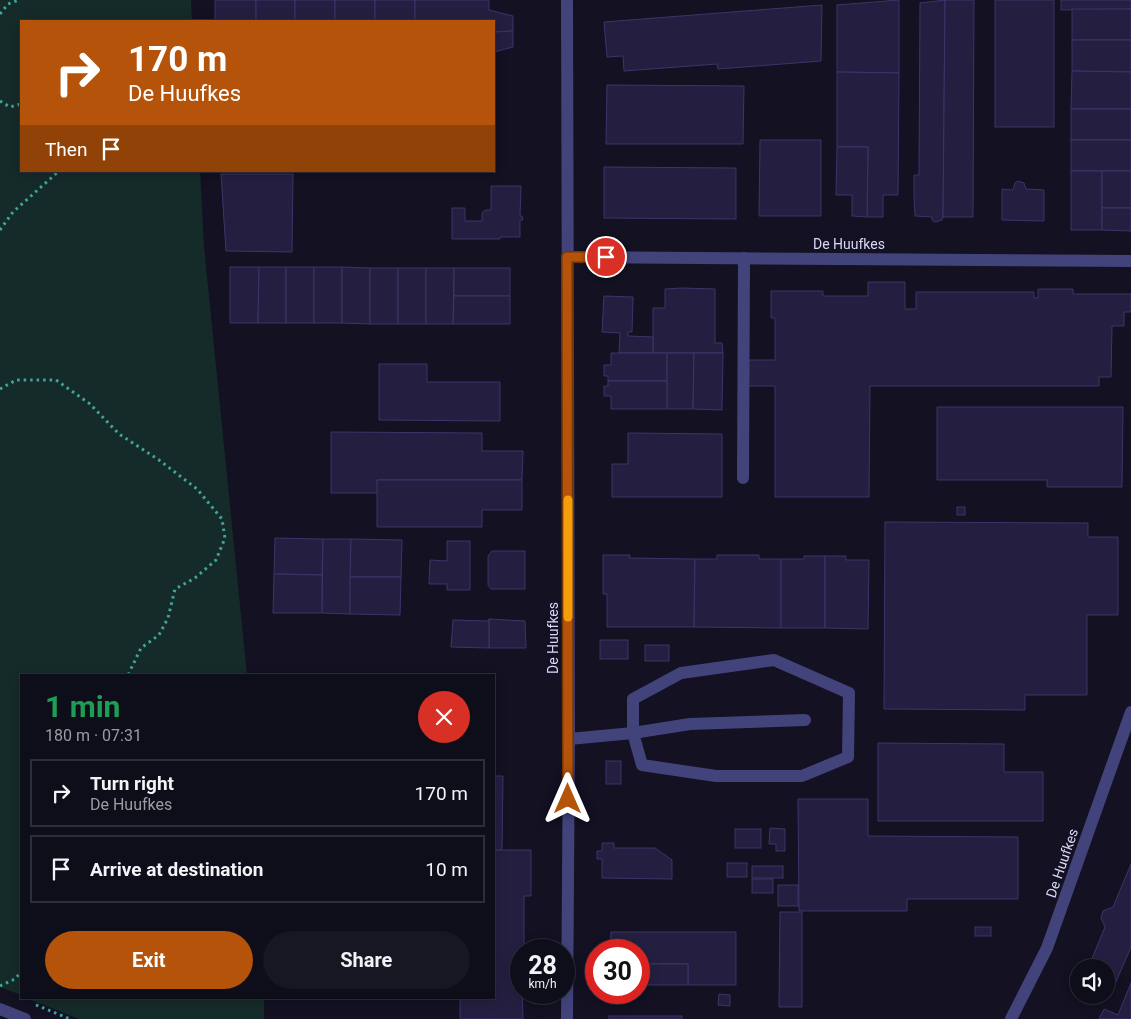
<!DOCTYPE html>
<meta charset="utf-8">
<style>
body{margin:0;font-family:Roboto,sans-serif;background:#171623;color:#f1f3f6;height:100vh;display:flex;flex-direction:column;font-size:19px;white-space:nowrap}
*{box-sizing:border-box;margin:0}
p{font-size:16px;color:#9b9ca2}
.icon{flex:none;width:28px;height:28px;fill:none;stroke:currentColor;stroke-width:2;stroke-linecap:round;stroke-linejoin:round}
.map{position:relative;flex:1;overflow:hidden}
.sheet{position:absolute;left:20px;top:674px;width:475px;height:325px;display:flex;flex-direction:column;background:#0e0d1a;border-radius:0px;box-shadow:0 2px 12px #0003,0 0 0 1px #2e2d39}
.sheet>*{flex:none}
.hud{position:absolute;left:20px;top:20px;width:475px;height:152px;border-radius:0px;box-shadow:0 2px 12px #0003,0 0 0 1px #2e2d39;background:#b45309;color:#fff;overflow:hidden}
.tools{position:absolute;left:1070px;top:959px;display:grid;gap:10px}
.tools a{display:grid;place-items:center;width:45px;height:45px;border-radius:50%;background:#0e0d1a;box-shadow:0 2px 12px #0003,0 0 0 1px #2e2d39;font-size:25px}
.speed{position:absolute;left:510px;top:939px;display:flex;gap:10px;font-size:25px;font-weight:700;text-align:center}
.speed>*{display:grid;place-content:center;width:65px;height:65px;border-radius:50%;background:#0e0d1a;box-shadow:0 2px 12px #0003,0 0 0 1px #2e2d39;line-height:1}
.speed small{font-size:12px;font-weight:400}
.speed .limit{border:8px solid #d22;background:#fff;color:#111}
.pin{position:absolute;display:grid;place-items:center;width:42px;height:42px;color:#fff;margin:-21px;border:2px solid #fff;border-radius:50%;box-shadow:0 1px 5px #0007}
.me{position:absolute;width:55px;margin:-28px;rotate:0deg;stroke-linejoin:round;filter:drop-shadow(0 0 4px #0008)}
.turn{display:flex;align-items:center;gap:18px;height:105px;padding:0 25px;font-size:22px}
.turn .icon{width:65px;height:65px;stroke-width:2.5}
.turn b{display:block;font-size:35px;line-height:42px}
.then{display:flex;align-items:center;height:48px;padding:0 25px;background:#0003;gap:10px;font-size:19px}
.round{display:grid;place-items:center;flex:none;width:52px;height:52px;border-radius:26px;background:#171623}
.head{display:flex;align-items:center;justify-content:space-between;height:85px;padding:0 25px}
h1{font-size:30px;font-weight:700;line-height:38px;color:#1e9e55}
.primary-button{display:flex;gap:10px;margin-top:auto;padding:10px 25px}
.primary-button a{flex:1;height:58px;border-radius:30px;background:#b45309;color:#fff;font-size:20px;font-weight:700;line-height:58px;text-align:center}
.primary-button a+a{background:#171623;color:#f1f3f6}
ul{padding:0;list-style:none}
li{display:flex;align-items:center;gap:15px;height:68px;margin:0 10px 8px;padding:0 15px;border:2px solid #2e2d39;border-radius:0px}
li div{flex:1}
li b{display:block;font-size:19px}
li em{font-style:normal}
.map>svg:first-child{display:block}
.green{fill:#152b29}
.building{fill:#241f40;stroke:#3c3569}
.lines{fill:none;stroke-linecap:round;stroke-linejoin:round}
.path{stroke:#3fa69b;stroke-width:3;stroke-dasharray:2.5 4;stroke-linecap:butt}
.minor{stroke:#42437b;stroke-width:12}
.route-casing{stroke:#753606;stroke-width:12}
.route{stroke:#b45309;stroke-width:9}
.slow{stroke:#f59e0b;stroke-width:9}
.labels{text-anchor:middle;stroke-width:5;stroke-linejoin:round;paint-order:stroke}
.street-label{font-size:14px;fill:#d9d7fa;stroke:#131122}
</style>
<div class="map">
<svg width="1131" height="1019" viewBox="0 0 1131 1019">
<rect width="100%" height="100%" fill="#131122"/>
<g class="green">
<path d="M0,0H191L192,21H21V171H200L204,247L247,675H21V995L0,987Z"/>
<path d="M26,998H264V1019H79Z"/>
</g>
<g class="building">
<rect x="215" y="0" width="41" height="21"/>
<rect x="256" y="0" width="39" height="21"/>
<rect x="295" y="0" width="40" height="21"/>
<rect x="335" y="0" width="40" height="21"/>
<rect x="375" y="0" width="40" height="21"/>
<path d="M415,0H489V10L513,16V31L494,32V21H415Z"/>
<path d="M899,0V73L837,72V5Z"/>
<path d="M945,0L943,217L942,220L935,222L932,220V217L915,216L914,196V175H919L920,3Z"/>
<path d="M945,0H974L973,217H943Z"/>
<rect x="995" y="0" width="59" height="127"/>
<path d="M1061,0H1131V9L1061,10Z"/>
<path d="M822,5L821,61L718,69L717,64L624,71L623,56L607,57L604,22Z"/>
<rect x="1072" y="9" width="59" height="31"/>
<path d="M513,31V47L494,52V32Z"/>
<path d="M1072,40H1131V72L1072,71Z"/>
<path d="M1072,71L1131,72V109H1071Z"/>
<path d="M837,72L899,73L898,195H883V217H867L868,147H837Z"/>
<path d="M607,85L744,86L743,144H606Z"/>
<rect x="1071" y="109" width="60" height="31"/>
<path d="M760,140H821V216H759Z"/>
<rect x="1071" y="140" width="60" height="31"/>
<path d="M837,147H868L867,217L852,216V195H836Z"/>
<path d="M604,167L736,168V219L604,218Z"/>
<rect x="1071" y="171" width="31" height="59"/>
<rect x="1102" y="171" width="29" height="37"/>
<path d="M221,174H293L292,252L226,251Z"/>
<path d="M1018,181L1024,183L1026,189L1044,190V221L1002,220V189L1013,190L1015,183Z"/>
<path d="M491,186H521L520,216H522L523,220H520V237H500V239H452V208H465V221H482V213L485,210H491Z"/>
<path d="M1102,208H1131V231L1102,230Z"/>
<path d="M230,267H259L258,323H230Z"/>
<path d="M259,267H286V323H258Z"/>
<rect x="286" y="267" width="28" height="56"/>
<rect x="314" y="267" width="28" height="56"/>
<path d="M342,267L370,268V324L342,323Z"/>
<rect x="370" y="268" width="28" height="56"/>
<rect x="398" y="268" width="28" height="56"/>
<path d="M426,268H454L453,324H426Z"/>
<rect x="454" y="268" width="56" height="28"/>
<path d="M868,282H905V309H916V292H1034V298H1038V289H1073V294H1131V312H1124V326H1112L1111,377H1099V386H870L869,497H775V386H748V360H775V318H771V291H823V296H868Z"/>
<path d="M682,288L715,289V343H722L723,353H653V308H665V289Z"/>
<path d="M454,296H510V324H453Z"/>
<path d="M604,296L633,297L632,332H628V336L653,337V353H619L620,333L602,332Z"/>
<path d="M611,353H667V381H608V376H604V365H611Z"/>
<path d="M667,353H694L693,409H667Z"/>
<path d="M694,353H723L722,410L693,409Z"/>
<path d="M379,364H427V382H500V421L379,420Z"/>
<path d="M608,381H667V409H611V396H604V386H608Z"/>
<path d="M937,407H1123L1122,487H1047V480H937Z"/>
<path d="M331,432L482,433V451H523L522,480H377L378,493H331Z"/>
<path d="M628,433L722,434V497H612V464H628Z"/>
<path d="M377,480H522V510H482V527H377Z"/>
<rect x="957" y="507" width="8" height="8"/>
<path d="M885,522L1088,523V537H1118V615H1087V695H1025V710L884,709Z"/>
<path d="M275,538L323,539L322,575L274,574Z"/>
<path d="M323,539H351L350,614L322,613Z"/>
<path d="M351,539L402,540L401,577H350Z"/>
<path d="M447,541H470V590H447V584H429L430,560L447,561Z"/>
<path d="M492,551H525V589H491L488,585V556Z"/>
<path d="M603,555H630L629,558L695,559L694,627H607V594H603Z"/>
<path d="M717,555H759V559H781V628L694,627L695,559H717Z"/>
<path d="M804,556H825V628H781V559H804Z"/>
<path d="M825,556H846V560H869L868,629L825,628Z"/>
<path d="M274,574L322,575V613H273Z"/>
<path d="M350,577H401L400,615L350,614Z"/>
<path d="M489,619L525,621L526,648H489Z"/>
<path d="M489,619V648L451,647L453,620L488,621Z"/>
<rect x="600" y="640" width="28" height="19"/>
<rect x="645" y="645" width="24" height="16"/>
<path d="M878,743L1004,744V772H1043V821H878Z"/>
<rect x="606" y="761" width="15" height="23"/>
<path d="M494,776H503L502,850H494Z"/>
<path d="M798,799H868V836L1018,837V899H907V911H799Z"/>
<path d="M770,828L785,829V851H776V844H769Z"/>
<rect x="735" y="829" width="26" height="19"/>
<path d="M602,843H614V848H655L672,860V879L602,878V859H597V851H602Z"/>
<path d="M494,850H531V896H524V950H521L523,1019H460V998H494Z"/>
<rect x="727" y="863" width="20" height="14"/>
<path d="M1131,864V947L1109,998L1101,995H1106V968H1088L1105,927L1101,918L1103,911L1113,907Z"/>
<rect x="752" y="866" width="31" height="12"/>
<rect x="752" y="879" width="21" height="14"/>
<rect x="778" y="885" width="20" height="21"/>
<path d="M780,912H802V1007H779Z"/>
<rect x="975" y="927" width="16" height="9"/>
<path d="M611,932H736V985H688V964H639V950H610Z"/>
<rect x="639" y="964" width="49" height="21"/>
<path d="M1131,983V1019H1099L1104,1009L1118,1015Z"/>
<path d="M719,994L730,995V1006L718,1005Z"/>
<rect x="609" y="1016" width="73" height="3"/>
</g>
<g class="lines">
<g class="path">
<path d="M0,14L8,4L19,0"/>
<path d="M0,101L10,107L21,104"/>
<path d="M0,230L13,212L59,171"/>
<path d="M0,389L16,380H56L90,404L119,434L159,460L197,489L222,519L225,538L216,560L195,578L175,589L168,618L159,635L141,648L128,675"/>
<path d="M0,986L15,979L21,972"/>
<path d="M36,1005L70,1019"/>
</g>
<g class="minor">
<path d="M567,257L1131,261"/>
<path d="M743,478L744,258"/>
<path d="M774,660L849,693L848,757L802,776H716L642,765L633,733V699L681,673Z"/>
<path d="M569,739L633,733L690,724L805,720"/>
<path d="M0,1009L25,1019"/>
<path d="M567,1019L569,739L567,0"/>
<path d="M1011,1019L1047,948L1131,712"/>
</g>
</g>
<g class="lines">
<defs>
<path id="route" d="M568,799L567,257H606"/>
</defs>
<use href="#route" class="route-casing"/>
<use href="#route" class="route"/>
<path class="slow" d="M568,500V617"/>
</g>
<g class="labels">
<g class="street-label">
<text x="849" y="249">De Huufkes</text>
<text transform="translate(553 638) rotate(-90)" y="5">De Huufkes</text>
<text transform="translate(1062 863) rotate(-71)" y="5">De Huufkes</text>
</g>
</g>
</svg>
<div class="tools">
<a><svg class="icon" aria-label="sound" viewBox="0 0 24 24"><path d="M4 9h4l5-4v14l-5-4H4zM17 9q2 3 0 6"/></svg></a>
</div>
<div class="speed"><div>28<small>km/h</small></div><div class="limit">30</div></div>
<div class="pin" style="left:606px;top:257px;background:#d93025"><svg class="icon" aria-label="arrive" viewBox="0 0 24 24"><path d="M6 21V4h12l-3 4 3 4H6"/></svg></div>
<svg class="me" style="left:568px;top:799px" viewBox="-20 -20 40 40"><path d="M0-17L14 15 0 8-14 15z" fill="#b45309" stroke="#fff" stroke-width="4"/></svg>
<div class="hud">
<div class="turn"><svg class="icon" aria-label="right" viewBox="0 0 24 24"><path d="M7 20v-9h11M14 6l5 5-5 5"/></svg><div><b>170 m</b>De Huufkes</div></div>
<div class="then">Then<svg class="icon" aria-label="arrive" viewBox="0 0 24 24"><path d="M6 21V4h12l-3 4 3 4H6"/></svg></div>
</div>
<section class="sheet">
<div class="head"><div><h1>1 min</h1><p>180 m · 07:31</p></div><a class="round" style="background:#d93025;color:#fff"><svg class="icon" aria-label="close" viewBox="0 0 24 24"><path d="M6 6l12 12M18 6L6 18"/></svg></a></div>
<ul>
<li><svg class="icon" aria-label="right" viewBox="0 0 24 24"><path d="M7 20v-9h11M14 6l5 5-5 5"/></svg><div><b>Turn right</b><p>De Huufkes</p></div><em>170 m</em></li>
<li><svg class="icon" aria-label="arrive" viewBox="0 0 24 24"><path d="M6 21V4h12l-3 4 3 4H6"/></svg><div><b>Arrive at destination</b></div><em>10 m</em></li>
</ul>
<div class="primary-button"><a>Exit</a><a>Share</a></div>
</section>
</div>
